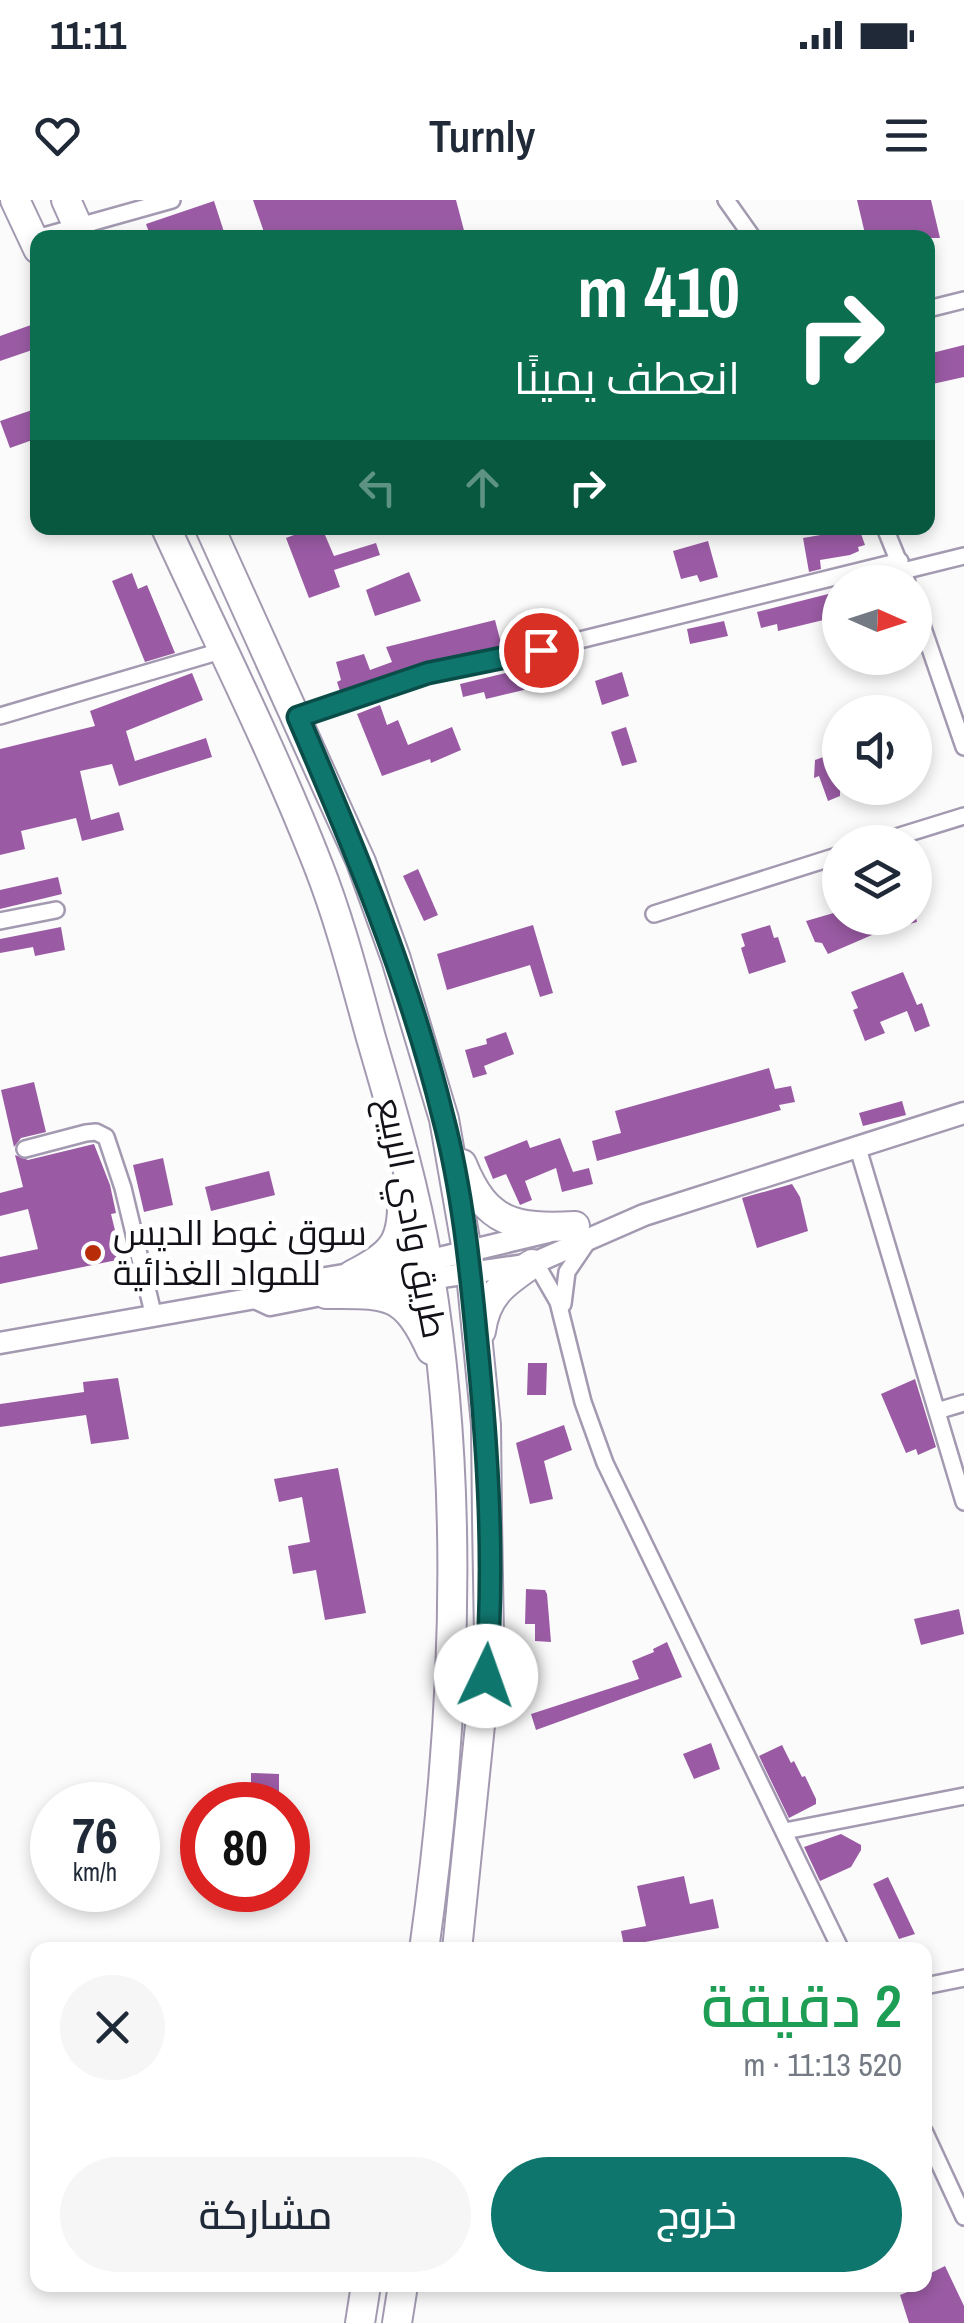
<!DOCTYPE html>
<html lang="ar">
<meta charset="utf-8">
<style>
body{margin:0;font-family:"Archivo Narrow",Cairo,sans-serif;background:#f6f6f7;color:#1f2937;direction:rtl;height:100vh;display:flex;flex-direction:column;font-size:38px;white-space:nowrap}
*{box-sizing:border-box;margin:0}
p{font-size:32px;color:#747a83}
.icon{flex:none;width:55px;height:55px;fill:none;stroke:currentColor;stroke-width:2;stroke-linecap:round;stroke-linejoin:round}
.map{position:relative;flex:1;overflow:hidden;direction:ltr}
.details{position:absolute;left:30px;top:1742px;width:902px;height:350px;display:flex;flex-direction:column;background:#fff;border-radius:20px;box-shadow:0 5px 15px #0003;direction:rtl}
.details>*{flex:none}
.guide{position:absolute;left:30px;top:30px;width:905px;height:305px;border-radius:20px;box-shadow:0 5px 15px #0003;direction:rtl;background:#0b6e4f;color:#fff;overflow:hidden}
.needle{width:65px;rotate:93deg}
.tools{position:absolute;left:822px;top:365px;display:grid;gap:20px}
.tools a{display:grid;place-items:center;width:110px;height:110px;border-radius:50%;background:#fff;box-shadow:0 5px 15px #0003;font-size:50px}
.speed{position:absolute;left:30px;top:1582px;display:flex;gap:20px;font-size:50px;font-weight:700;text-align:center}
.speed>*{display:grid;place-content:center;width:130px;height:130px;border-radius:50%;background:#fff;box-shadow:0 5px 15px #0003;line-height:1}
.speed small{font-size:25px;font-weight:400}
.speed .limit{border:15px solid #d22;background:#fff;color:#111}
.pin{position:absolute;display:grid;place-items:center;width:85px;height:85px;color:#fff;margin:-42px;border:5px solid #fff;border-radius:50%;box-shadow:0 2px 10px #0007}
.me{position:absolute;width:110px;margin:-55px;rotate:3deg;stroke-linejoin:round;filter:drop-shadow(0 0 8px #0008)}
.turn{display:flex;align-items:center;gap:35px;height:210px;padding:0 30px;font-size:45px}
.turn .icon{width:130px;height:130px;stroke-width:2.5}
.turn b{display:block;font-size:70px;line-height:85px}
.lanes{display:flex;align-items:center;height:95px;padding:0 30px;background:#0003;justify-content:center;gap:50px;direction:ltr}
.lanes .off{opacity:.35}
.round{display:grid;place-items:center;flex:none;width:105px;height:105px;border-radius:52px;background:#f6f6f7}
.head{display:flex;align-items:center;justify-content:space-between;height:170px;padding:0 30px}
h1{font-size:60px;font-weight:600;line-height:75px;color:#1e9e55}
.button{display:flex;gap:20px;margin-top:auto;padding:20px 30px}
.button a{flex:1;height:115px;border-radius:60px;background:#0f766e;color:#fff;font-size:40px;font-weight:600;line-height:115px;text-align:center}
.button a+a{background:#f6f6f7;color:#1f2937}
.status{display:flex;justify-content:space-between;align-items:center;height:70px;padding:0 50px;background:#fff;direction:ltr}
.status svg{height:28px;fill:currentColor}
header{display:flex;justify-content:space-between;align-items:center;height:130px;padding:0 30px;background:#fff;font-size:45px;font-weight:600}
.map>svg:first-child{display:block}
.building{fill:#9a5ba4}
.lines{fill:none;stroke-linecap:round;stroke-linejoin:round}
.street-casing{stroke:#a39ab1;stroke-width:20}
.secondary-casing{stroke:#a39ab1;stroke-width:25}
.highway-casing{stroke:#a39ab1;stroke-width:32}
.street{stroke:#fff;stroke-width:15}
.secondary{stroke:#fff;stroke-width:20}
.highway{stroke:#fff;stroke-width:28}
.route-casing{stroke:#0a4d48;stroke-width:25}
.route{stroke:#0f766e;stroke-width:18}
.poi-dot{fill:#b82d07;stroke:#fff;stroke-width:4}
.labels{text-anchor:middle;stroke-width:10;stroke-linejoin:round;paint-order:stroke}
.street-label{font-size:35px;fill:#141018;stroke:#fff}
.poi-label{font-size:35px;fill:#141018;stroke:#fff;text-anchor:start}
</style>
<div class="status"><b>11:11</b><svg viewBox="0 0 49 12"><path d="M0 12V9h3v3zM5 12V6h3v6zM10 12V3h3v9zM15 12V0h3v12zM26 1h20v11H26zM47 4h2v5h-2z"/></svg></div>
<header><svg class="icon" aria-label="menu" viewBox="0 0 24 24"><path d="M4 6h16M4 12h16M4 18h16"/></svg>Turnly<svg class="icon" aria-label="heart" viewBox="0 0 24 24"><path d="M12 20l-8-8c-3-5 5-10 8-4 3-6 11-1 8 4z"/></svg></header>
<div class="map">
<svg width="964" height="2123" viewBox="0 0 964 2123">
<rect width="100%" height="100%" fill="#fbfbfb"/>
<g class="building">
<path d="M253,0H456L466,38H266Z"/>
<path d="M857,0H931L940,38H866Z"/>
<path d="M214,1L226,38H151L146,24Z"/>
<path d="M31,125L38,148L0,161V136Z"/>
<path d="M964,145V177L928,185V154Z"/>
<path d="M38,208V238L10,248L0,221Z"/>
<path d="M312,328H322L334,356L376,343L380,355L334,370L340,387L309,398L286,338Z"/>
<path d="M842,328H859L865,345L858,347L859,351L850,355L820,360L821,369L809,372L803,338L844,331Z"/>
<path d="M708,341L718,377L700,382L697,375L681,379L673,351Z"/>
<path d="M409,372L421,401L375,416L366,390Z"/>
<path d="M132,373L138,389L147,385L175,453L145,462L112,381Z"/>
<path d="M840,391V416L778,431L777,424L761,428L757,412Z"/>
<path d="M495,420L502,447L424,462L340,491L337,482L341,480L336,462L364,454L370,470L392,462L386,447Z"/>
<path d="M724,421L728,436L690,444L687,429Z"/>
<path d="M569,458L574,478L486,499L484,492L463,497L460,484Z"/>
<path d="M622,472L629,496L602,505L595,481Z"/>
<path d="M192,473L203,500L126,531L135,561L206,538L212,557L119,586L112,564L80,571L91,620L119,612L124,630L82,641L76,618L21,631L25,649L0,655V549L95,526L90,511Z"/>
<path d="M380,505L387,525L398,520L408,545L452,527L461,550L431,563L430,559L382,576L357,514Z"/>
<path d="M626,527L637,562L622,566L611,532Z"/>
<path d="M840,551V596L828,601L819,576L814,578L815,560Z"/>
<path d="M418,669L438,715L424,721L403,676Z"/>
<path d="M58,677L62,694L0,709V690Z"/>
<path d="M837,712L839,718H916L917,722L879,732L828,754L822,743L815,742L806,721Z"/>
<path d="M533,725L553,793L540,797L530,765L447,790L437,754Z"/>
<path d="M770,725L774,738L778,737L786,762L749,774L741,748L745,746L741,734Z"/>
<path d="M61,727L65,750L35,756L33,747L0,753V739Z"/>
<path d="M903,772L917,805L922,803L930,826L915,832L907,811L880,822L885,833L865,841L853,810L858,808L851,792Z"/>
<path d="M506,832L514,854L484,866L487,874L473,878L465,850L487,844L486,839Z"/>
<path d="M769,868L775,889L791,886L795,902L779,905L781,910L597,961L592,941L621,933L615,911Z"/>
<path d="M34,882L46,932L21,938L14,947L1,890Z"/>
<path d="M902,901L906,915L863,926L859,913Z"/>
<path d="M560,938L573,972L589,968L593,984L562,992L556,968L525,981L532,1000L520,1005L506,974L493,979L484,957L527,940L530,948Z"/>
<path d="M94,944L110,985L116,1013L111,1014L122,1059L0,1084V1057L38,1049L28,1009L0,1016V993L23,987L15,955L28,960Z"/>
<path d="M163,958L173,1005L144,1012L133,965Z"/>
<path d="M269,971L275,995L211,1011L205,987Z"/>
<path d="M792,984L800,997L808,1031L757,1048L742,998Z"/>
<path d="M528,1163H547L546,1195H527Z"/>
<path d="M118,1178L129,1239L91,1244L86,1215L0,1227V1204L84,1192L83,1182Z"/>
<path d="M915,1179L936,1247L918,1255L916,1249L906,1253L881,1194Z"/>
<path d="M564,1225L572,1250L544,1261L553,1299L530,1304L516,1243Z"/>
<path d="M338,1268L366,1413L325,1420L316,1370L293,1374L288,1346L310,1342L302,1297L279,1302L274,1279Z"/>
<path d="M526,1389L545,1390L547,1394L551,1442L535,1441V1424H525Z"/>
<path d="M959,1409L964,1434L921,1445L914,1419Z"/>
<path d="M667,1442L682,1477L536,1530L531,1514L639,1479L632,1461L654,1452L653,1449Z"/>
<path d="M711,1543L720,1569L694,1579L683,1554Z"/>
<path d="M782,1545L791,1563L794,1561L802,1577L805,1576L816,1599V1604L789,1618L759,1556Z"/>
<path d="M251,1573L279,1574V1597L251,1596Z"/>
<path d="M841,1634L861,1645V1650L851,1667L820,1681L804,1647Z"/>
<path d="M684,1676L690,1704L713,1699L719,1728L624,1746L621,1731L646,1726L637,1686Z"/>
<path d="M888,1677L915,1734L899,1739L873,1684Z"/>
<path d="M945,2066L964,2106V2123H909L900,2095L925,2085V2076Z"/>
</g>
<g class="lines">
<defs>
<g id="street">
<path d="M726,0L753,38"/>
<path d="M33,39L172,0"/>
<path d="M928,109L964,100"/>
<path d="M885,328L907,382"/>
<path d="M903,371L964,356"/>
<path d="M915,405L964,547"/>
<path d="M0,516L224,450"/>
<path d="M297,517L428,473L515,456L900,361"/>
<path d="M880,642L964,616"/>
<path d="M654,714L840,655"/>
<path d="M0,721L56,710"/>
<path d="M857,945L964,1302"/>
<path d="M25,949L86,933L96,932L106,937L123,988L154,1117"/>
<path d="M535,1062L558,1102L583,1202L605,1263L841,1750"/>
<path d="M563,1104L567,1072L586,1044"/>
<path d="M937,1211L964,1203"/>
<path d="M785,1631L964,1596"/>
<path d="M925,1786L964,1778"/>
<path d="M925,1933L964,2017"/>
</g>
<g id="secondary">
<path d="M255,1098L270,1105L326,1094L532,1064L644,1015L964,913"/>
<path d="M255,1098L267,1088L427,1061L548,1032"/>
<path d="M0,1143L255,1098"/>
</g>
<g id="highway">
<path d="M15,0L38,49"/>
<path d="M66,0L83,38"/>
<path d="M166,328C217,439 273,550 318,665C340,721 355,780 371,838C393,913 415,988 428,1065C466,1286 455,1529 424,1750"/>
<path d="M210,328L361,662L396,759L444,919L471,1074L486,1225L487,1318L489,1437L457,1750"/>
<path d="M462,964C486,1024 515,1029 575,1026"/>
<path d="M352,1075C395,1053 404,1041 402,992"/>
<path d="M326,1094C386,1094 404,1090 431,1150"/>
<path d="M481,1131C486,1095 504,1083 532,1064"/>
<path d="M360,2123L366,2085"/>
<path d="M397,2123L403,2085"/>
</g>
</defs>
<use href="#street" class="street-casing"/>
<use href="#secondary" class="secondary-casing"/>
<use href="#highway" class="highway-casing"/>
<use href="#street" class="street"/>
<use href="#secondary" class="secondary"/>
<use href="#highway" class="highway"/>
</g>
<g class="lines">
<defs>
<path id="route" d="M486,1476C495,1366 488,1252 477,1142C470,1067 462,989 443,917C409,778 354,647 298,517L428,473L541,450"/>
</defs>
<use href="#route" class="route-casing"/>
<use href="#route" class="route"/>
</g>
<circle class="poi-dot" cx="93" cy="1053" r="10"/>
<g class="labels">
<g class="street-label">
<text transform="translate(412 1018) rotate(79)" y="12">طريق وادي الربيع</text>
</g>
<g class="poi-label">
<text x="113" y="1045">سوق غوط الديس<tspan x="113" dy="40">للمواد الغذائية</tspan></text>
</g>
</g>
</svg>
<div class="tools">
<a><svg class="needle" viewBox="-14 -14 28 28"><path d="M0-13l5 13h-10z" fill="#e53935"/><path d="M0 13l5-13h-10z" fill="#747a83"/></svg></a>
<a><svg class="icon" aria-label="sound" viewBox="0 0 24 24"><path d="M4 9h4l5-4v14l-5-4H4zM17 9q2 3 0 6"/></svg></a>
<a><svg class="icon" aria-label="layers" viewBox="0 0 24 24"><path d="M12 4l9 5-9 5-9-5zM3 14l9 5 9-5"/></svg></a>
</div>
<div class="speed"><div>76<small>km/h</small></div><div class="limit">80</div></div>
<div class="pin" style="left:541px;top:450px;background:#d93025"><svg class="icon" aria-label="arrive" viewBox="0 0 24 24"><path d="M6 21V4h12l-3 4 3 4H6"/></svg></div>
<svg class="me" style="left:486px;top:1476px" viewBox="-20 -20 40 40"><circle r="19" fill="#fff"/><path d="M0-13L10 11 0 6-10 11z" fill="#0f766e"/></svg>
<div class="guide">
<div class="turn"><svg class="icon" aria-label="right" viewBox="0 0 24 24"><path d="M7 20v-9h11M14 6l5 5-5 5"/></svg><div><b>410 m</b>انعطف يمينًا</div></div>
<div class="lanes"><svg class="icon off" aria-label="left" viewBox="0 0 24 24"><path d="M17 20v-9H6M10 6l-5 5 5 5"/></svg><svg class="icon off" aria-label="ahead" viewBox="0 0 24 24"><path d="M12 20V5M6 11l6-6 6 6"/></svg><svg class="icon" aria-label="right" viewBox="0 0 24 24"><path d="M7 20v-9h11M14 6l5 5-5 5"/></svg></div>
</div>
<section class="details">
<div class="head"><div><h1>2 دقيقة</h1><p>520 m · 11:13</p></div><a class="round"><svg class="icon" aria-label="close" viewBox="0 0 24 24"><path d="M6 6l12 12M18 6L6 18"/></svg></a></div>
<div class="button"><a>خروج</a><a>مشاركة</a></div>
</section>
</div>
